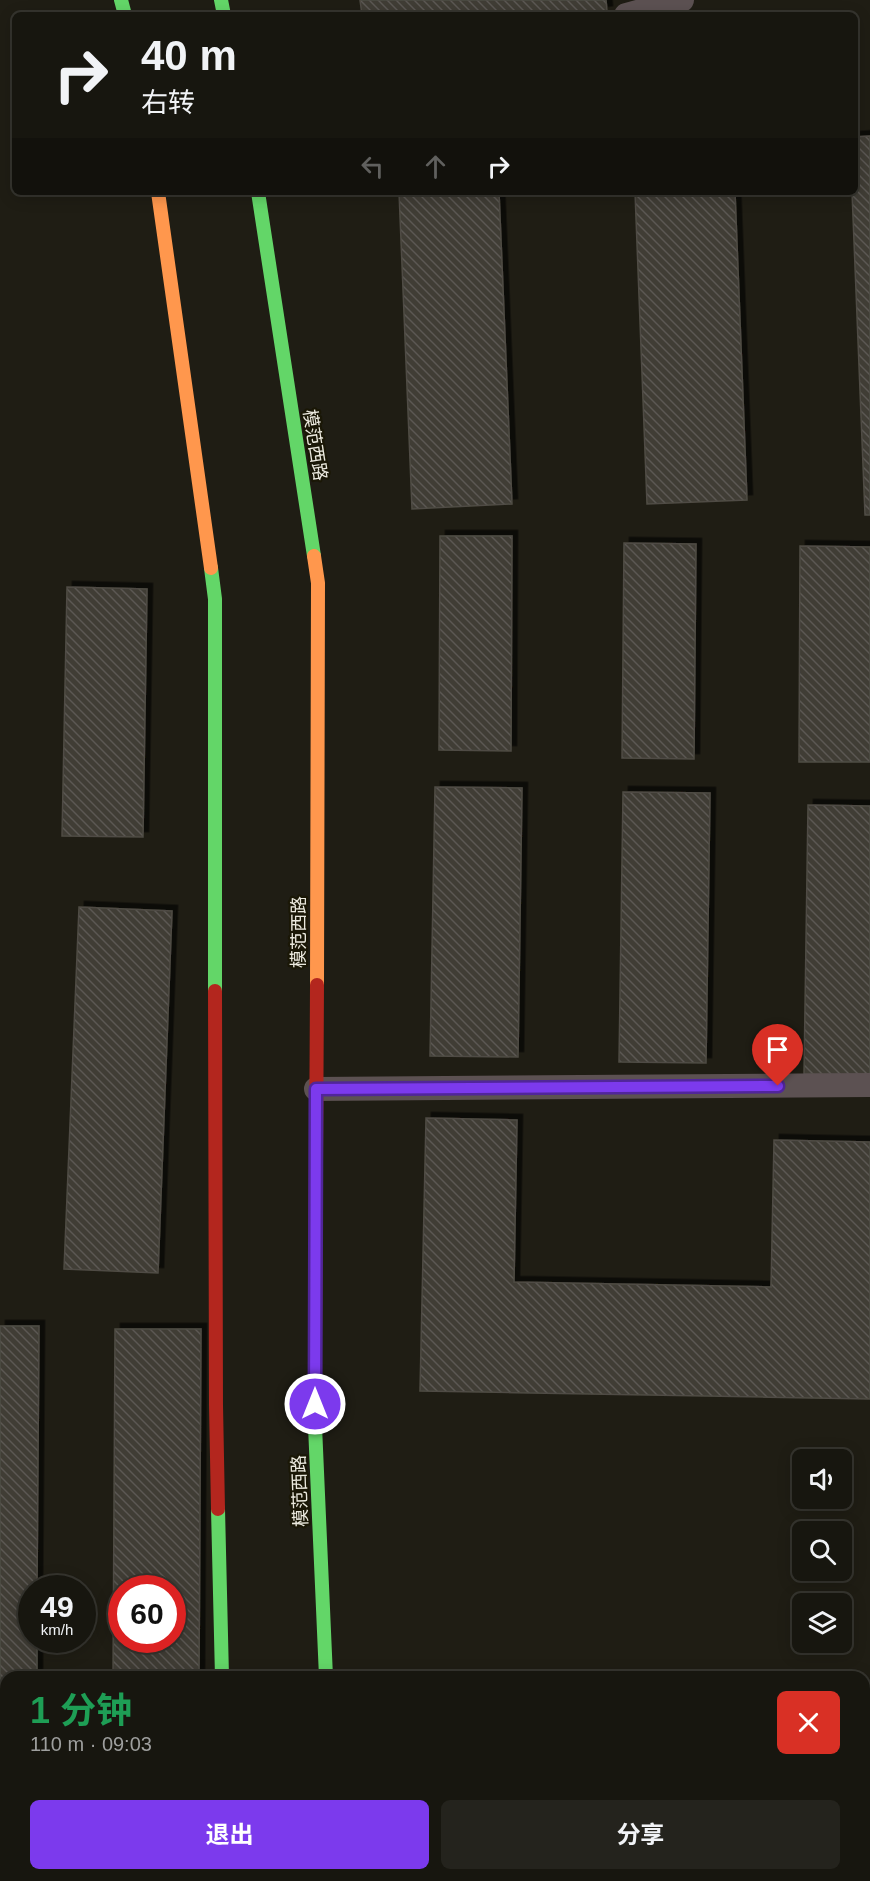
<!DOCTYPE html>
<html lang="zh">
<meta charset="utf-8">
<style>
body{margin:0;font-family:Arial,"Noto Sans SC",sans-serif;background:#24231d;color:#f1f3f6;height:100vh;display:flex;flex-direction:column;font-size:22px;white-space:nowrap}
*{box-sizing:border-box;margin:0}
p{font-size:20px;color:#9e9f9e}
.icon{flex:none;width:33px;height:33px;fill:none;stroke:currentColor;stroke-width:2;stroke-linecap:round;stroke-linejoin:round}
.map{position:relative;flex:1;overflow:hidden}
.panel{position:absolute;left:0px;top:1671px;width:870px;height:210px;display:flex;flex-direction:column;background:#17160f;border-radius:18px 18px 0 0;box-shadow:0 3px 15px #0003,0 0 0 2px #36352f}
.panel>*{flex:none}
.top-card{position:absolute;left:12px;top:12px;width:846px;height:183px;border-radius:9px;box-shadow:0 3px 15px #0003,0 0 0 2px #36352f;background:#17160f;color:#f1f3f6;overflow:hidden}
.buttons{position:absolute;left:792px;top:1449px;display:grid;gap:12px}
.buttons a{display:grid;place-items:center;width:60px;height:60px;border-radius:9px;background:#17160f;box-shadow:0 3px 15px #0003,0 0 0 2px #36352f;font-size:30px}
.speed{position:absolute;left:18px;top:1575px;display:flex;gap:12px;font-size:30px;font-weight:700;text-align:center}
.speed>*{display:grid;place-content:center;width:78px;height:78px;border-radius:50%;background:#17160f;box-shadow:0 3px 15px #0003,0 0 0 2px #36352f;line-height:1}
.speed small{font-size:15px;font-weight:400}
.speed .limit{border:9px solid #d22;background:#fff;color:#111}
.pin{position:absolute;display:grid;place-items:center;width:51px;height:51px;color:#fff;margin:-62px -26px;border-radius:50% 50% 50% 0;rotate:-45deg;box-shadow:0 0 6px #0007}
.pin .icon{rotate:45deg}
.me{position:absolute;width:66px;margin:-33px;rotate:0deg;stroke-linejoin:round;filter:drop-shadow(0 0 4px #0008)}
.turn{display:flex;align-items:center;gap:21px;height:126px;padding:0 30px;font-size:27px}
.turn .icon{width:78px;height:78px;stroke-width:2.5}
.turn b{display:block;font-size:42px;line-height:51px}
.lanes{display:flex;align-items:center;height:57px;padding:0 30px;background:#0003;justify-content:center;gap:30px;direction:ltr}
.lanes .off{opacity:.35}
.round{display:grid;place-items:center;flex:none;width:63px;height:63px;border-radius:9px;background:#24231d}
.overview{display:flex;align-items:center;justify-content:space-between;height:102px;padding:0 30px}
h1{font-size:36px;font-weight:700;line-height:45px;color:#1e9e55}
.cta{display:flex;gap:12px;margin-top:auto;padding:12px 30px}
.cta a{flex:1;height:69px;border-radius:9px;background:#7c3aed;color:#fff;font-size:24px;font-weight:700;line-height:69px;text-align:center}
.cta a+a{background:#24231d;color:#f1f3f6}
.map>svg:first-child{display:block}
.building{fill:url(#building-back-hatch);stroke:#4f4c44;stroke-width:1.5;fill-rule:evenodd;filter:url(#shadow)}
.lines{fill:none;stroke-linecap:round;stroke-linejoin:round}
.lane{stroke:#5c5152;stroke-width:24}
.fast{stroke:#63d668;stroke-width:14}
.slow{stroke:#ff974d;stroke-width:14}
.jam{stroke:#b3261e;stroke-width:14}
.route-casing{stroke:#51269a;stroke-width:15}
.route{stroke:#7c3aed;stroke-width:10}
.labels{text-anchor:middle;stroke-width:4.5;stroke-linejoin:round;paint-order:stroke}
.street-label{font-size:18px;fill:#ebe9de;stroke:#1a1706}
</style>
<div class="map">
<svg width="870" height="1881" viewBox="0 0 870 1881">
<defs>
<pattern id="building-back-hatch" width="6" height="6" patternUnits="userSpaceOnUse" patternTransform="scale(1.5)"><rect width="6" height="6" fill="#3f3c35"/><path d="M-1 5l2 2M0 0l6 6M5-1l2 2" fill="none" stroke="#5b5852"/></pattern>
<filter id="shadow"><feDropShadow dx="5.5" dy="-5.5" stdDeviation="0" flood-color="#0009"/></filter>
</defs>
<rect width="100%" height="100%" fill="#1f1d14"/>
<g class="building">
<path d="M360,0H606L607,11L580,15H362Z"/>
<path d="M870,136V515H865L852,192H855V137Z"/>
<path d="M399,192H499L512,504L412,509Z"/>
<path d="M635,192H735L747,500L647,504Z"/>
<path d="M440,536H512L511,751L439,750Z"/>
<path d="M624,543L696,544L694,759L622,758Z"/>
<path d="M800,546L870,547V762H799Z"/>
<path d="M67,587L147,589L143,837L62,836Z"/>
<path d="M435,787L522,788L518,1057L430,1056Z"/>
<path d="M623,792L710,793L706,1063L619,1062Z"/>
<path d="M808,805L870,806V1075L804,1074Z"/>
<path d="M79,907L172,911L158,1273L64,1269Z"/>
<path d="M426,1118L517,1120L514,1282L771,1287L774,1140L870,1142V1399L420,1391Z"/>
<path d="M0,1326H39L37,1588H32V1640H37V1677H6V1857H0Z"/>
<path d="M115,1329H201L199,1677H113ZM122,1588H172V1640H122Z"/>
</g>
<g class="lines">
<g class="lane">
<path d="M626,15L682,0"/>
<path d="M316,1089L870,1085"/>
</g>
<g class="fast">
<path d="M121,0L125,15"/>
<path d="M221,0L224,15"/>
<path d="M258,192L314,556"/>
<path d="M211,568L215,599V991"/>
<path d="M315,1339V1426L326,1677"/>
<path d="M218,1509L222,1677"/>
<path d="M226,1875V1881"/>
</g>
<g class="slow">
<path d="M158,192L211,568"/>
<path d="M314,556L318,583L317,985"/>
<path d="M334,1875V1881"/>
</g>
<g class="jam">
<path d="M215,991L216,1405L218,1509"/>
<path d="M315,1339L317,985"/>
</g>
</g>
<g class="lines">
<defs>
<path id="route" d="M315,1404L316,1089L778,1086"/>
</defs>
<use href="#route" class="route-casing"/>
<use href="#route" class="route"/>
</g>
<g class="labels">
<g class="street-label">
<text transform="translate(315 445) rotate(81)" y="6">模范西路</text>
<text transform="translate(299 932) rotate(-90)" y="6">模范西路</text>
<text transform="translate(300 1491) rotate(-92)" y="6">模范西路</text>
</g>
</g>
</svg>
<div class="buttons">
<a><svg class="icon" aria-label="sound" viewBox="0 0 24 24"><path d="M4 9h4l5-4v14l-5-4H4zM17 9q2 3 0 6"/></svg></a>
<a><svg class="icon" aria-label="search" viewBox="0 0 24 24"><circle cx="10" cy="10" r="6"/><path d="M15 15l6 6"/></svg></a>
<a><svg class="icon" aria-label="layers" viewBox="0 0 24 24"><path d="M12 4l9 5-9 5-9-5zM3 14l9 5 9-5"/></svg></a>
</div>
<div class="speed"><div>49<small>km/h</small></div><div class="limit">60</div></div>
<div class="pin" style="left:778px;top:1086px;background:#d93025"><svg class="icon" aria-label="arrive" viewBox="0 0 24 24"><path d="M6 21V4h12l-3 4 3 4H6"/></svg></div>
<svg class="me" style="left:315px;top:1404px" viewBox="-20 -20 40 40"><circle r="17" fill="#7c3aed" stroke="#fff" stroke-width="3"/><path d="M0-11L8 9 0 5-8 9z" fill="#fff"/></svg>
<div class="top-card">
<div class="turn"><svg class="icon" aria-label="right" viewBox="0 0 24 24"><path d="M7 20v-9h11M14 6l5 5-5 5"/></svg><div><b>40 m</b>右转</div></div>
<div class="lanes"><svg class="icon off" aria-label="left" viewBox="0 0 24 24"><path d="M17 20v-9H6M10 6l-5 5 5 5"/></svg><svg class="icon off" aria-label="ahead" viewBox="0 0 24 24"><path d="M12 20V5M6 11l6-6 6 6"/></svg><svg class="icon" aria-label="right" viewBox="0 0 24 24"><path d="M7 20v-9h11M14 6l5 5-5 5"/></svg></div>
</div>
<section class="panel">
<div class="overview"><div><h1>1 分钟</h1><p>110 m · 09:03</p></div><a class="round" style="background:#d93025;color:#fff"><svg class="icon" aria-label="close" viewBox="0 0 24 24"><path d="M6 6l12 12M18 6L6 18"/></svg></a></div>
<div class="cta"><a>退出</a><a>分享</a></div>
</section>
</div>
